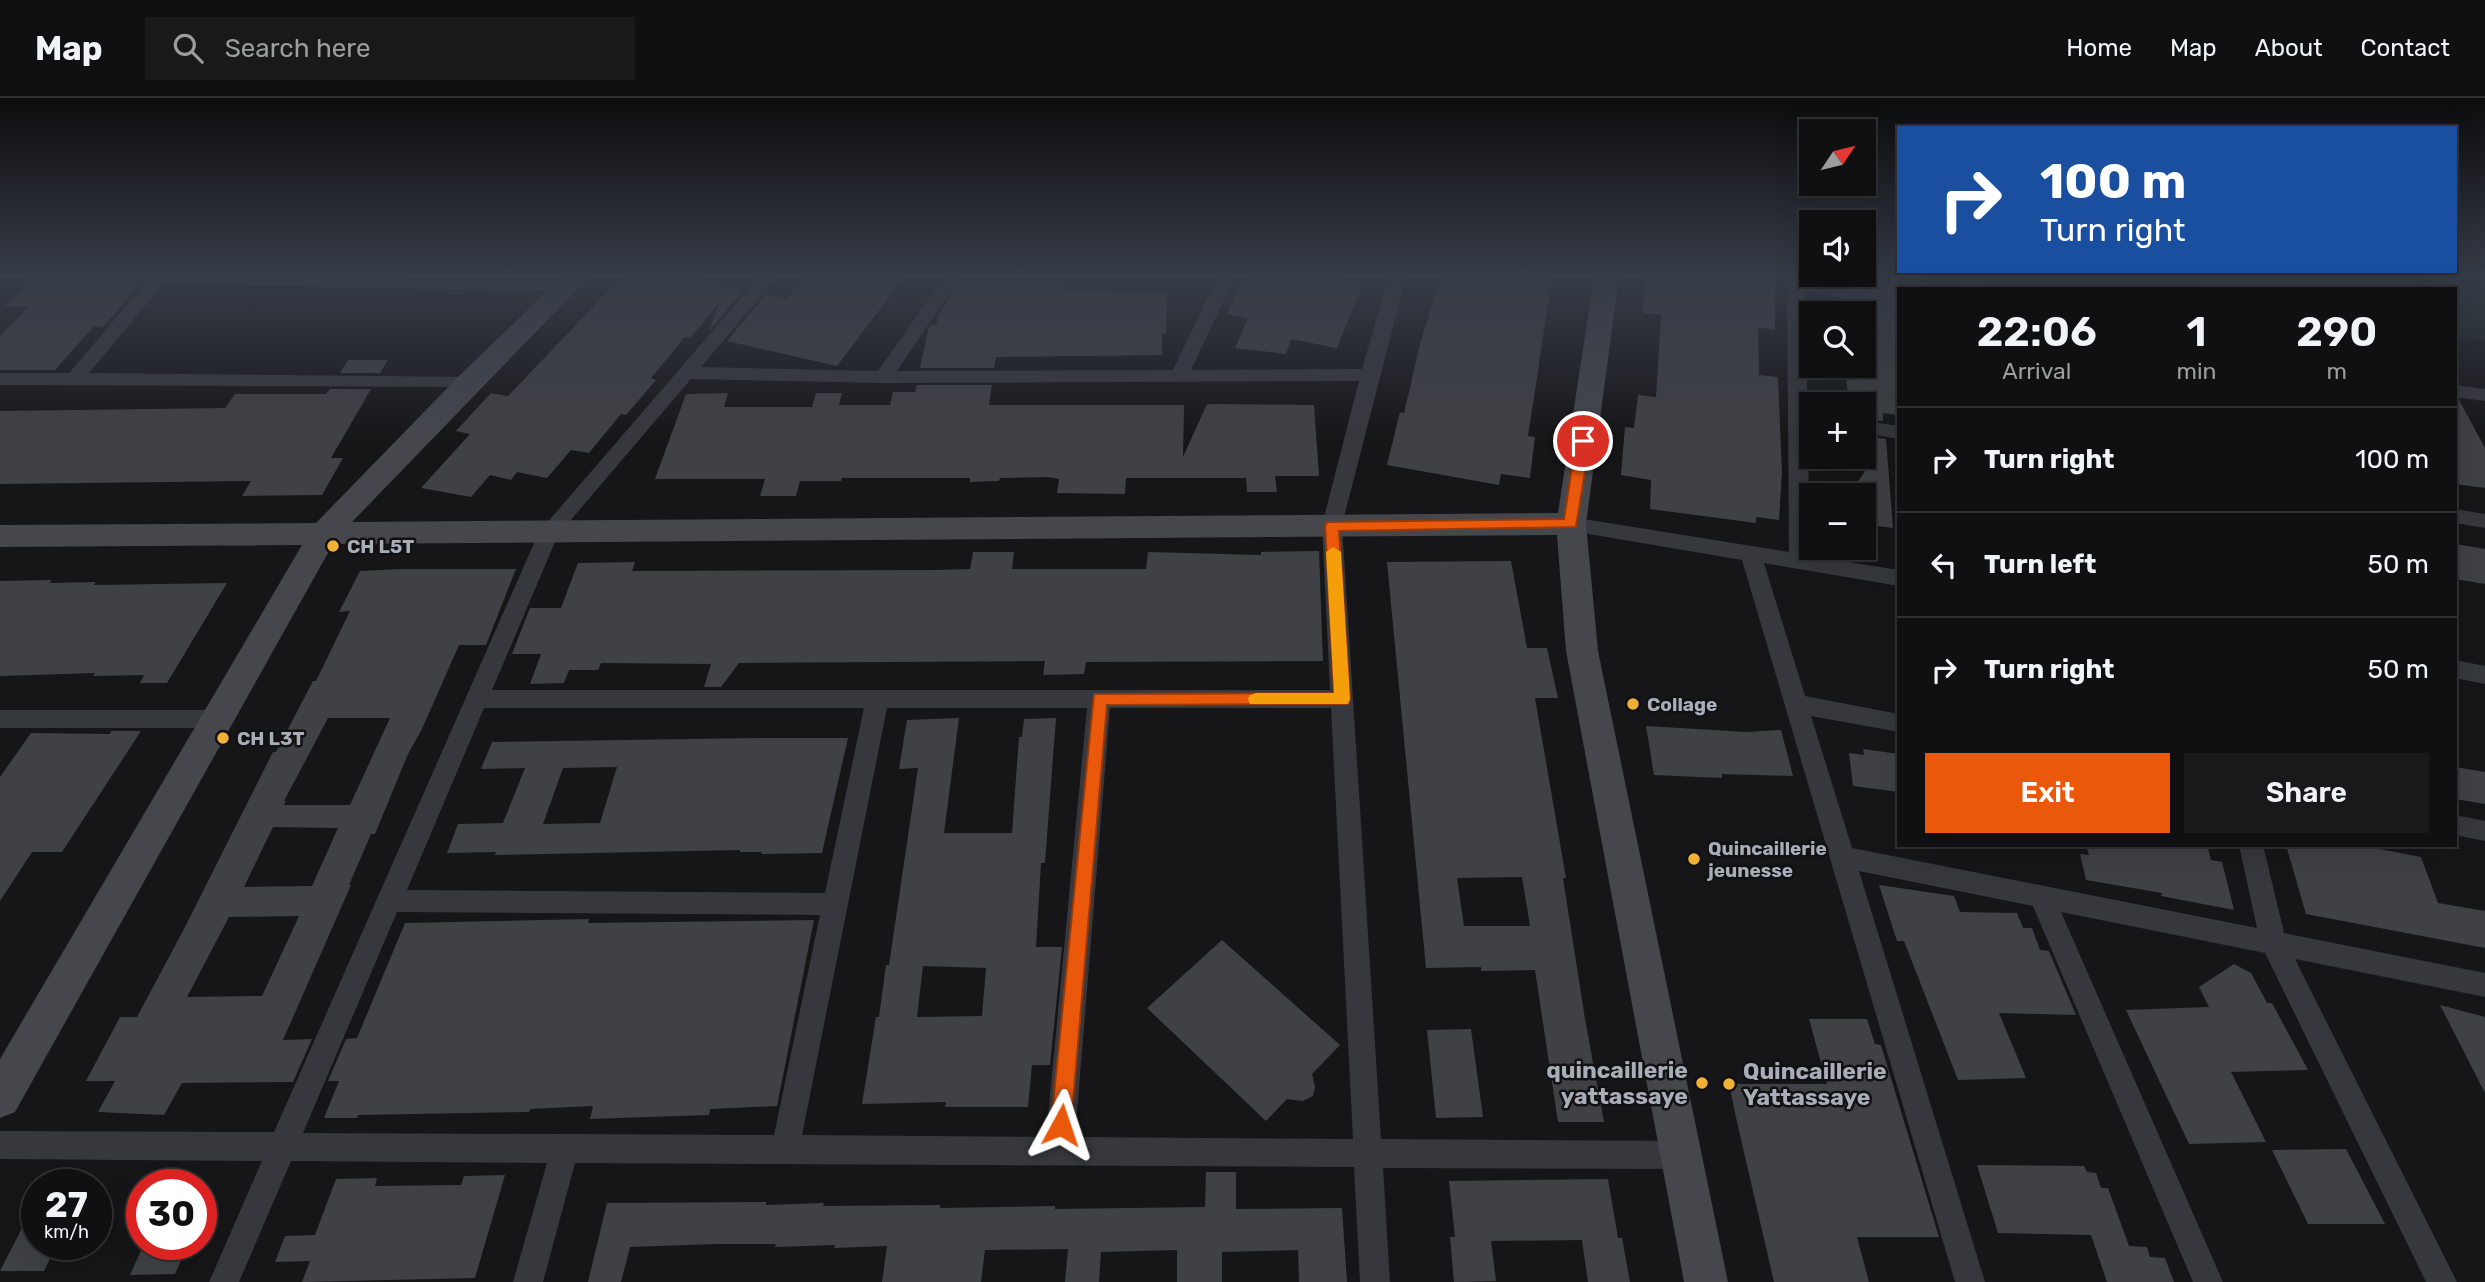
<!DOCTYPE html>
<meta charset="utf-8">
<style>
body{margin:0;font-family:Rubik,sans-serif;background:#19191b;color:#f1f3f6;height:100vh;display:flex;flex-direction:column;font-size:26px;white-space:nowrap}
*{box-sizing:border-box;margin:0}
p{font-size:23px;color:#9c9d9f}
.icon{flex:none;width:38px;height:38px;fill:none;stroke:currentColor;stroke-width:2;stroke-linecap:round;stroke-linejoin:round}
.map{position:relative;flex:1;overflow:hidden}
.side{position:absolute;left:1897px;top:189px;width:560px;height:560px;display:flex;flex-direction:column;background:#101012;border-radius:0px;box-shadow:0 7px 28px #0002,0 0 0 2px #303032}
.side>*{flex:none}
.hud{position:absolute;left:1897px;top:28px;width:560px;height:147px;border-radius:0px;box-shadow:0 7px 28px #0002,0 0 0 2px #303032;background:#1a4fa0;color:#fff;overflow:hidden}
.needle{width:46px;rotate:55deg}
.tools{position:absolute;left:1799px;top:21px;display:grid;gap:14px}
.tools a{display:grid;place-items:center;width:77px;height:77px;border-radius:0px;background:#101012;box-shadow:0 7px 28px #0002,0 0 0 2px #303032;font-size:35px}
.speed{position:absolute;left:21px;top:1071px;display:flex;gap:14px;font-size:35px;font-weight:700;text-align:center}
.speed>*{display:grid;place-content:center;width:91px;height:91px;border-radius:50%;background:#101012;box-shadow:0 7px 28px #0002,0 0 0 2px #303032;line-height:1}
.speed small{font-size:18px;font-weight:400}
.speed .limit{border:10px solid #d22;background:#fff;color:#111}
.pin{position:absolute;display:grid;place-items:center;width:60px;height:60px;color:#fff;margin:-30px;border:4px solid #fff;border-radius:50%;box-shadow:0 2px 7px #0007}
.me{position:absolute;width:77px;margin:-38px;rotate:5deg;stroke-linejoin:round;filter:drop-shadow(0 0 5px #0008)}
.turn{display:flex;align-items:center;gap:24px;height:147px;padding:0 28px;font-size:32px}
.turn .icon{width:91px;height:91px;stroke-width:2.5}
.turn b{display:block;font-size:49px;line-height:60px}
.eta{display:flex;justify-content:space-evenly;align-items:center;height:119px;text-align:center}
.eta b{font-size:42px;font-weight:600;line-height:49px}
.primary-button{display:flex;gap:14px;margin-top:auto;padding:14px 28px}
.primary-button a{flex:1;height:80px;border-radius:0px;background:#ea580c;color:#fff;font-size:28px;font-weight:600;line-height:80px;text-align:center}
.primary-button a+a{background:#19191b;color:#f1f3f6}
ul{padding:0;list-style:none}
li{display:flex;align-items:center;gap:21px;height:105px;padding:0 28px;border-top:2px solid #303032}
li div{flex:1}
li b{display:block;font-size:26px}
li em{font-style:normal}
header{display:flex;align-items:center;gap:42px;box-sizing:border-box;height:98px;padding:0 35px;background:#101012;border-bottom:2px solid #303032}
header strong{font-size:33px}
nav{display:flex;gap:38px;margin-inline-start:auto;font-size:24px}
.search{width:490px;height:63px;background:#19191b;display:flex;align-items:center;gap:18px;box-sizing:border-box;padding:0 24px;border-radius:0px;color:#9c9d9f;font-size:26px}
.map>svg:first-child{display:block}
.green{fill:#1e261f}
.building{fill:#404145;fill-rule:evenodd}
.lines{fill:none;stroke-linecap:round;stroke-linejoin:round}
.street{fill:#37383d;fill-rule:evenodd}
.secondary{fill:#45474d;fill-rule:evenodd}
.route{fill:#ea580c;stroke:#983908;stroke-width:2}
.slow{fill:#f59e0b}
.poi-dot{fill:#f2b134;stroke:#111113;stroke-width:2.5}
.labels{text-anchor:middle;stroke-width:5;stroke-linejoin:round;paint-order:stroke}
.poi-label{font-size:19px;font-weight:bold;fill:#a8adb8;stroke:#111113;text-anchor:start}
.near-poi-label{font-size:23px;font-weight:bold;fill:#a8adb8;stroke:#111113;text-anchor:end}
</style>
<header>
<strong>Map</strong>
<div class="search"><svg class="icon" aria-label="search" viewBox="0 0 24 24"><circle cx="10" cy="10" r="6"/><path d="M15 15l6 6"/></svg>Search here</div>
<nav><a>Home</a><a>Map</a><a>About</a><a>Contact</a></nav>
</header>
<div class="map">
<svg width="2485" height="1184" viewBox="0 0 2485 1184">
<rect width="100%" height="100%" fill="#161618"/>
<g class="green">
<path d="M2197,178H2418L2425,191H2202Z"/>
<path d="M2429,178H2485V243L2459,239L2455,231V191H2435Z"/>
</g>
<g class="building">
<path d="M34,178H147L103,229L94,228L55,272H0V238L29,208H5Z"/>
<path d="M628,178H681L724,185L722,188L744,192L709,233L720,204L690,240L685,239L651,280L656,282L626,317L621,316L589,355L571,352L547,380L517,374L511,382L490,377L471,399L421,390L470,336L456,333L491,295L508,298L613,188L617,189Z"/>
<path d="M806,178H905L837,268L727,243L766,196L787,201Z"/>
<path d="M1243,178H1320L1363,184L1337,250L1291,241L1286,256L1235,250L1248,220L1227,216Z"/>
<path d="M1441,178H1502L1526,181V178H1532L1552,180L1528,338L1535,339L1530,380L1501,376L1499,387L1387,367L1400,314L1404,315L1420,246Z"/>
<path d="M1645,178L1775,180V232L1758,229L1759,277L1778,279L1782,374L1779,422L1756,419V425L1650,411L1651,382L1621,377L1625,329L1634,330L1638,297L1656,299L1661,217L1643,215Z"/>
<path d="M1807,178H1899V317L1883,315V323L1864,321V306H1848L1846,273L1864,276V215H1841L1840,200L1808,194Z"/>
<path d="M961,182L1015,185L1062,183V192L1167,193L1166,235H1162V257L996,259L994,270H920L928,232L931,227H936L939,216Z"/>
<path d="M348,262H388L380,275H340Z"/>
<path d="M917,287H992L989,307H1184L1183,359L1207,306L1314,307L1319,378H1275L1277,394H1247L1246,380H1126L1125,396L1057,395L1059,381L1048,379L1000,380L999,383L970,384V380H842L841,383H800L796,398H760L765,381H655L686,296L728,295L724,309H812L816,295H842L839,307H890L893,294H915Z"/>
<path d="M330,291H371L331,360H343L322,397L242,398L251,383L0,386V313L225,310L235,296H326Z"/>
<path d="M2455,302H2459L2485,350V390L2455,386Z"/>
<path d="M1865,338L1886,341L1893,430L1870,427L1867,397H1849L1865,373Z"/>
<path d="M2455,446L2485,451V486L2455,481Z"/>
<path d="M1319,453L1323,563L1086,564L1084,576L1043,577L1045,563L739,565L721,589H704L711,566L601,565L598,572H569L564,585L530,586L541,556H512L530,510H561L578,465L635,464L632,473L938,472L970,471L973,454H1014L1012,471H1146L1148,454L1261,457V454Z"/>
<path d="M1511,463L1527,550H1547L1558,600H1535L1566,780H1563L1585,921L1604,1024H1558L1535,872L1481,873V869L1426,870L1387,464ZM1522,779L1530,828H1464L1457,780Z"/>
<path d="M403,471H516L486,547H459L422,631L408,656L375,736H371L349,787H351L283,942L312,941L293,984L182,985L164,1017L98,1014L115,983H86L120,919H137L184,831L273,654H276L313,583H316L350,513L339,514L360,473ZM328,620H390L350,707H284L286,703H284ZM273,729L338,730L312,788L244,789ZM299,818L262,898L187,899L229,819Z"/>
<path d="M51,482L50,485L96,484L94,487L227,485L167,585H140L144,577L93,578L95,575L0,578V483Z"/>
<path d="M959,620L944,735H1012L1019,639H1022L1024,621L1056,620L1045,765H1041L1036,849H1062L1050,967H1032L1028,1009H945L946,1004L862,1006L876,919H879L886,867H889L918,670L899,671L907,622ZM923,868L986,870L982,918L917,919Z"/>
<path d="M1646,628L1747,634L1781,632L1793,678L1722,676V680L1654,677Z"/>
<path d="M111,633H141L62,754H32L0,803V679L31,635L110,636Z"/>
<path d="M756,640H848L822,755L761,756L762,754H740V752L495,757L496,754L447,755L458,726L503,725L525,670L481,671L492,644ZM617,669L600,725L543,726L563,670Z"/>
<path d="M1863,651L1899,656V694L1853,688L1849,655L1864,657Z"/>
<path d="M2455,669L2485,674V706L2455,701Z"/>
<path d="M2086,747H2207L2211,762L2222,764L2234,812L2161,798L2162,795L2086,782L2080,756L2089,757Z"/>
<path d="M2286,747H2359L2421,759L2438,805L2485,813V850L2306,816Z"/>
<path d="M1879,787L1954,798L1960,814L2017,815L2023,830H2032L2040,852L2049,853L2076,917L1999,915L2026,980L1958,982L1904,843H1897Z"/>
<path d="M589,821L588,825L814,822L777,1008L710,1011L709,1017L590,1021L593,1008L530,1011L529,1014L358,1017L357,1020H324L339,983H328L346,941L357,940L405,825Z"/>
<path d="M1222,842L1340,947L1312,976L1315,989L1313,998L1303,1003L1287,1001L1266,1023L1147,910Z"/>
<path d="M2234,866L2251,875L2267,905H2272L2308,972L2231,974L2266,1044L2189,1046L2126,912L2209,909L2199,889Z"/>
<path d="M2440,907L2485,919V995Z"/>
<path d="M1809,921H1867L1875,946L1881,947L1939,1139H1857L1869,1184H1774L1737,1024L1729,986H1827Z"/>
<path d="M1471,931L1483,1019L1436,1020L1427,932Z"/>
<path d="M2346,1051L2385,1126H2308L2272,1052Z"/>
<path d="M1977,1067L2084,1068L2087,1074L2096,1075L2101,1090H2108L2129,1148L2147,1149L2150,1159L2165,1160L2174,1184H2107L2091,1137L1998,1135Z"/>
<path d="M1206,1074H1236V1111L1342,1110L1347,1184H1299L1298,1152L1222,1154V1184H1177V1152L1101,1154L1099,1184H1065L1068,1151L985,1152L981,1184H882L887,1148L834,1150L835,1147L775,1149L776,1146H716L630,1149L621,1184H588L607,1105L766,1104V1107L824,1105L823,1108L940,1107V1110L1055,1108V1111L1205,1109Z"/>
<path d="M505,1077L475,1180L302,1184L310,1163L275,1164L285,1138L315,1137L336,1081L377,1080L375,1088L461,1087L464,1078Z"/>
<path d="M1608,1081L1618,1140H1622L1630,1184H1588L1582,1142L1491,1143L1496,1183L1454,1184L1450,1139H1455L1449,1083Z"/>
<path d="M37,1101V1146H57L44,1173H0Z"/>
<path d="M144,1146H188L175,1176L130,1177Z"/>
</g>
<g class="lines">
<g class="street">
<path d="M152,178L566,184L575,189L566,194L164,185L89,275L477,279L479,283L477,287L470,289L0,287V275H69Z"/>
<path d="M760,178H778L701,269L878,273L945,178H961L897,273L1173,272L1218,178H1235L1191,272L1362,271L1389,178H1406L1342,427L1381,1041L1681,1043L1691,1047L1695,1057L1691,1067L1681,1071L1383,1070L1390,1184H1360L1354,1069L575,1065L543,1184H513L547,1065L291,1063L239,1184H209L262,1063L0,1061V1033L274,1034L539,434ZM691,281L883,285L1359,283L1322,427L1330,592H492L558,437ZM484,610H864L825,795L407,792ZM887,610H1087L1046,1039L802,1037ZM1110,610H1331L1353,1041L1075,1039ZM397,814L820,817L774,1037L303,1035Z"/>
<path d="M1787,178H1805L1810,458L1899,472V488L1764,465L1805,598L1899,616V634L1811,618L1852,750L2257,830L2239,747H2263L2284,835L2485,875V899L2295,861L2457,1184H2426L2265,855L2061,814L2223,1184H2193L2033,808L1859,773L1985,1184H1955L1742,462L1571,433L1564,431L1561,426L1564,421L1571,419L1789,454Z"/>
<path d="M1962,178H1978L1981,191H1963Z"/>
<path d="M2455,287L2485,291V303L2455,299Z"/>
<path d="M1864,323L1899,328V341L1864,335Z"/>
<path d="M2455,411L2485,416V430L2455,425Z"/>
<path d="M2455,562L2485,568V586L2455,580Z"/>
<path d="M0,612H218L226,614L230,621L226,628L218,630H0Z"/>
<path d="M2455,717L2485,723V743L2455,737Z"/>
</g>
<path class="secondary" d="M563,178H590L352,424L1558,415L1594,178H1619L1586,426L1598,553L1728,1184H1684L1566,553L1557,437L333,446L15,1014L0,1020V961L302,447L0,449V427L316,425L460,277Z"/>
</g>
<linearGradient id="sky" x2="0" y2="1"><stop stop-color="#0c0c0d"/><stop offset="0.52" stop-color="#363c48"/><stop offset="1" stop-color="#363c48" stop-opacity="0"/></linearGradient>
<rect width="2485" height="343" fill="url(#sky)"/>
<path class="route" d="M1583,338L1590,343L1576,429L1339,433L1350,601L1348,606L1107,607L1071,1027L1068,1033L1061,1036L1054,1033L1051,1027L1094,596L1334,595L1325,428L1327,424L1564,421L1576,343Z"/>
<path class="slow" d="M1333,449L1341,454L1350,601L1348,606H1250L1248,601L1250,597L1256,595H1334L1326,454Z"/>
<g class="poi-dot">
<circle cx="333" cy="448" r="7"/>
<circle cx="1633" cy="606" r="7"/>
<circle cx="223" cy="640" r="7"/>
<circle cx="1694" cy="761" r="7"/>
<circle cx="1702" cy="985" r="7"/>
<circle cx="1729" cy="986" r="7"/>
</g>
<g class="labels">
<g class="poi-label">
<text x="347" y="455">CH L5T</text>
<text x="1647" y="613">Collage</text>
<text x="237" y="647">CH L3T</text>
<text x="1708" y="757">Quincaillerie<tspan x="1708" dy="22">jeunesse</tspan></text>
</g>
<g class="near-poi-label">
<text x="1688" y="980">quincaillerie<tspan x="1688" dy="26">yattassaye</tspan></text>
<text x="1743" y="981" text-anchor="start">Quincaillerie<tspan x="1743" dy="26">Yattassaye</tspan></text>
</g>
</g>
</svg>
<div class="tools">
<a><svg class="needle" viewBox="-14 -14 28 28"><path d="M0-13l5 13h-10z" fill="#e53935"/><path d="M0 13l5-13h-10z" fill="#9c9d9f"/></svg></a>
<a><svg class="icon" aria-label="sound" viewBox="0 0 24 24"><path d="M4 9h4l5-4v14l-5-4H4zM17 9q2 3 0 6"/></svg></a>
<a><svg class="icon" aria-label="search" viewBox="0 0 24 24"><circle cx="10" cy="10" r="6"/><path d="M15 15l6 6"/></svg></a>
<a>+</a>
<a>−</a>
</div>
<div class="speed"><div>27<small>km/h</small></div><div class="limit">30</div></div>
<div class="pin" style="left:1583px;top:343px;background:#d93025"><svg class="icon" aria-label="arrive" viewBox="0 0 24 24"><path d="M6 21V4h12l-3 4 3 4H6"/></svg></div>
<svg class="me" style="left:1061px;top:1027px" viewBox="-20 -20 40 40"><path d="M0-17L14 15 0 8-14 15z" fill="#ea580c" stroke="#fff" stroke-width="4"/></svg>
<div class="hud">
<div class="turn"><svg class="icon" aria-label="right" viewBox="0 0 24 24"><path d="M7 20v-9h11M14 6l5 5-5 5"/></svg><div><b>100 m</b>Turn right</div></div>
</div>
<section class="side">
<div class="eta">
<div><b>22:06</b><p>Arrival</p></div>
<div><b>1</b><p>min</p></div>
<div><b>290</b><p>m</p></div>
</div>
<ul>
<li><svg class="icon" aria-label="right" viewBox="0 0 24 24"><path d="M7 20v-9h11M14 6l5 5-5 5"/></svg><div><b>Turn right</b></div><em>100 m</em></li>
<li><svg class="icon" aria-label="left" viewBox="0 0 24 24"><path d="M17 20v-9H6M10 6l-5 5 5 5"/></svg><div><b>Turn left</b></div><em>50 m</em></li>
<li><svg class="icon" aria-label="right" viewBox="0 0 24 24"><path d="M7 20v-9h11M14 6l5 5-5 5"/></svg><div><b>Turn right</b></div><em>50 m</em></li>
</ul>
<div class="primary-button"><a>Exit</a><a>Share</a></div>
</section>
</div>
